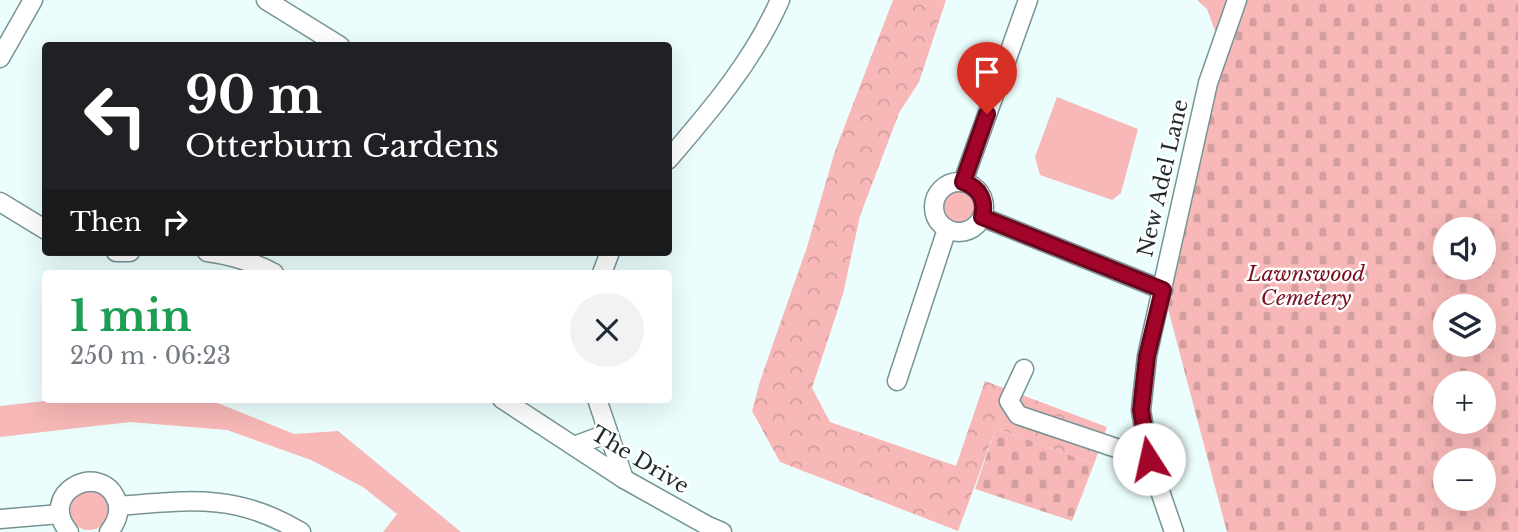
<!DOCTYPE html>
<meta charset="utf-8">
<style>
body{margin:0;font-family:"Libre Baskerville",serif;background:#f2f2f3;color:#1f2937;height:100vh;display:flex;flex-direction:column;font-size:26px;white-space:nowrap}
*{box-sizing:border-box;margin:0}
p{font-size:23px;color:#747a83}
.icon{flex:none;width:38px;height:38px;fill:none;stroke:currentColor;stroke-width:2;stroke-linecap:round;stroke-linejoin:round}
.map{position:relative;flex:1;overflow:hidden}
.details{position:absolute;left:42px;top:270px;width:630px;height:133px;display:flex;flex-direction:column;background:#fff;border-radius:7px;box-shadow:0 7px 28px #0002}
.details>*{flex:none}
.banner{position:absolute;left:42px;top:42px;width:630px;height:214px;border-radius:7px;box-shadow:0 7px 28px #0002;background:#202124;color:#fff;overflow:hidden}
.controls{position:absolute;left:1433px;top:217px;display:grid;gap:14px}
.controls a{display:grid;place-items:center;width:63px;height:63px;border-radius:50%;background:#fff;box-shadow:0 7px 28px #0002;font-size:35px}
.pin{position:absolute;display:grid;place-items:center;width:60px;height:60px;color:#fff;margin:-72px -30px;border-radius:50% 50% 50% 0;rotate:-45deg;box-shadow:0 0 7px #0007}
.pin .icon{rotate:45deg}
.me{position:absolute;width:77px;margin:-38px;rotate:350deg;stroke-linejoin:round;filter:drop-shadow(0 0 5px #0008)}
.turn{display:flex;align-items:center;gap:24px;height:147px;padding:0 28px;font-size:32px}
.turn .icon{width:91px;height:91px;stroke-width:2.5}
.turn b{display:block;font-size:49px;line-height:60px}
.then{display:flex;align-items:center;height:66px;padding:0 28px;background:#0003;gap:14px;font-size:26px}
.round{display:grid;place-items:center;flex:none;width:74px;height:74px;border-radius:37px;background:#f2f2f3}
.summary{display:flex;align-items:center;justify-content:space-between;height:119px;padding:0 28px}
h1{font-size:42px;font-weight:700;line-height:52px;color:#1e9e55}
.map>svg:first-child{display:block}
.green{fill:#f7b8b7}
.forest{fill:url(#forest-crowns)}
.cemetery{fill:url(#cemetery-stones);fill-rule:evenodd}
.lines{fill:none;stroke-linecap:round;stroke-linejoin:round}
.minor-casing{stroke:#779493;stroke-width:21}
.minor{stroke:#fff;stroke-width:18}
.route-casing{stroke:#6a031b;stroke-width:18}
.route{stroke:#a3052a;stroke-width:12}
.labels{text-anchor:middle;stroke-width:5;stroke-linejoin:round;paint-order:stroke}
.street-label{font-size:21px;fill:#212d2d;stroke:#fff}
.park-label{font-size:21px;font-style:italic;fill:#781121;stroke:#fff}
</style>
<div class="map">
<svg width="1518" height="532" viewBox="0 0 1518 532">
<defs>
<pattern id="forest-crowns" width="20" height="18" patternUnits="userSpaceOnUse" patternTransform="scale(1.75)"><rect width="20" height="18" fill="#f7b8b7"/><path d="M2 6a3 3 0 1 1 6 0M12 15a3 3 0 1 1 6 0" fill="none" stroke="#d39e9e"/></pattern>
<pattern id="cemetery-stones" width="16" height="16" patternUnits="userSpaceOnUse" patternTransform="scale(1.75)"><rect width="16" height="16" fill="#f7b8b7"/><path d="M2 7V4a2 2 0 0 1 4 0v3zM10 15v-3a2 2 0 0 1 4 0v3z" fill="#d39e9e"/></pattern>
</defs>
<rect width="100%" height="100%" fill="#ebfefd"/>
<g class="green">
<path d="M1197,0H1237L1221,47L1207,9Z"/>
<path d="M1057,97L1138,129L1121,193L1112,200L1040,175L1035,157Z"/>
<circle cx="959" cy="208" r="17"/>
<path d="M62,399H183L215,402L294,434L338,431L461,532H383L397,514L363,487L311,460L227,430L130,422L0,437V406Z"/>
<circle cx="89" cy="510" r="20"/>
</g>
<path class="forest" d="M893,0H946L919,82L899,113L860,216L843,294L812,388L830,422L956,466L985,381L1107,427L1094,464L996,428L958,531L780,462L752,411L760,381L807,247L835,151Z"/>
<g class="cemetery">
<path d="M1237,0H1518V532H1227L1163,290ZM1446,229H1484V268H1446ZM1446,306H1484V345H1446ZM1446,383H1484V422H1446ZM1446,460H1484V499H1446Z"/>
<path d="M996,428L1094,464L1072,521L975,489Z"/>
</g>
<g class="lines">
<defs>
<g id="minor">
<path d="M266,0L340,46"/>
<path d="M0,58L33,0"/>
<path d="M668,160C711,110 753,61 780,0"/>
<path d="M963,182L1028,0"/>
<circle cx="959" cy="207" r="25"/>
<path d="M0,202L46,230"/>
<path d="M982,217L1163,290"/>
<path d="M116,252H130"/>
<path d="M207,252C231,255 253,262 274,273"/>
<path d="M602,273L610,252"/>
<path d="M1024,369L1009,401L1018,415L1149,459"/>
<path d="M897,381L947,229"/>
<path d="M502,399L624,479L708,526L722,532"/>
<path d="M597,399L624,479"/>
<path d="M574,446L598,437L606,430"/>
<path d="M118,506C189,500 237,493 301,532"/>
<path d="M0,519L60,514"/>
<path d="M69,532C36,493 101,459 117,501C121,513 116,523 109,532"/>
<path d="M1174,532L1149,459L1141,410L1147,356L1208,83L1237,0"/>
</g>
</defs>
<use href="#minor" class="minor-casing"/>
<use href="#minor" class="minor"/>
</g>
<g class="lines">
<defs>
<path id="route" d="M987,114L963,182C980,188 986,200 982,217L1163,290L1147,356L1141,410L1149,459"/>
</defs>
<use href="#route" class="route-casing"/>
<use href="#route" class="route"/>
</g>
<g class="labels">
<g class="street-label">
<text transform="translate(1163 178) rotate(-77)" y="7">New Adel Lane</text>
<text transform="translate(640 460) rotate(31)" y="7">The Drive</text>
</g>
<g class="park-label">
<text x="1306" y="281">Lawnswood<tspan x="1306" dy="24">Cemetery</tspan></text>
</g>
</g>
</svg>
<div class="controls">
<a><svg class="icon" aria-label="sound" viewBox="0 0 24 24"><path d="M4 9h4l5-4v14l-5-4H4zM17 9q2 3 0 6"/></svg></a>
<a><svg class="icon" aria-label="layers" viewBox="0 0 24 24"><path d="M12 4l9 5-9 5-9-5zM3 14l9 5 9-5"/></svg></a>
<a>+</a>
<a>−</a>
</div>
<div class="pin" style="left:987px;top:114px;background:#d93025"><svg class="icon" aria-label="arrive" viewBox="0 0 24 24"><path d="M6 21V4h12l-3 4 3 4H6"/></svg></div>
<svg class="me" style="left:1149px;top:459px" viewBox="-20 -20 40 40"><circle r="19" fill="#fff"/><path d="M0-13L10 11 0 6-10 11z" fill="#a3052a"/></svg>
<div class="banner">
<div class="turn"><svg class="icon" aria-label="left" viewBox="0 0 24 24"><path d="M17 20v-9H6M10 6l-5 5 5 5"/></svg><div><b>90 m</b>Otterburn Gardens</div></div>
<div class="then">Then<svg class="icon" aria-label="right" viewBox="0 0 24 24"><path d="M7 20v-9h11M14 6l5 5-5 5"/></svg></div>
</div>
<section class="details">
<div class="summary"><div><h1>1 min</h1><p>250 m · 06:23</p></div><a class="round"><svg class="icon" aria-label="close" viewBox="0 0 24 24"><path d="M6 6l12 12M18 6L6 18"/></svg></a></div>
</section>
</div>
